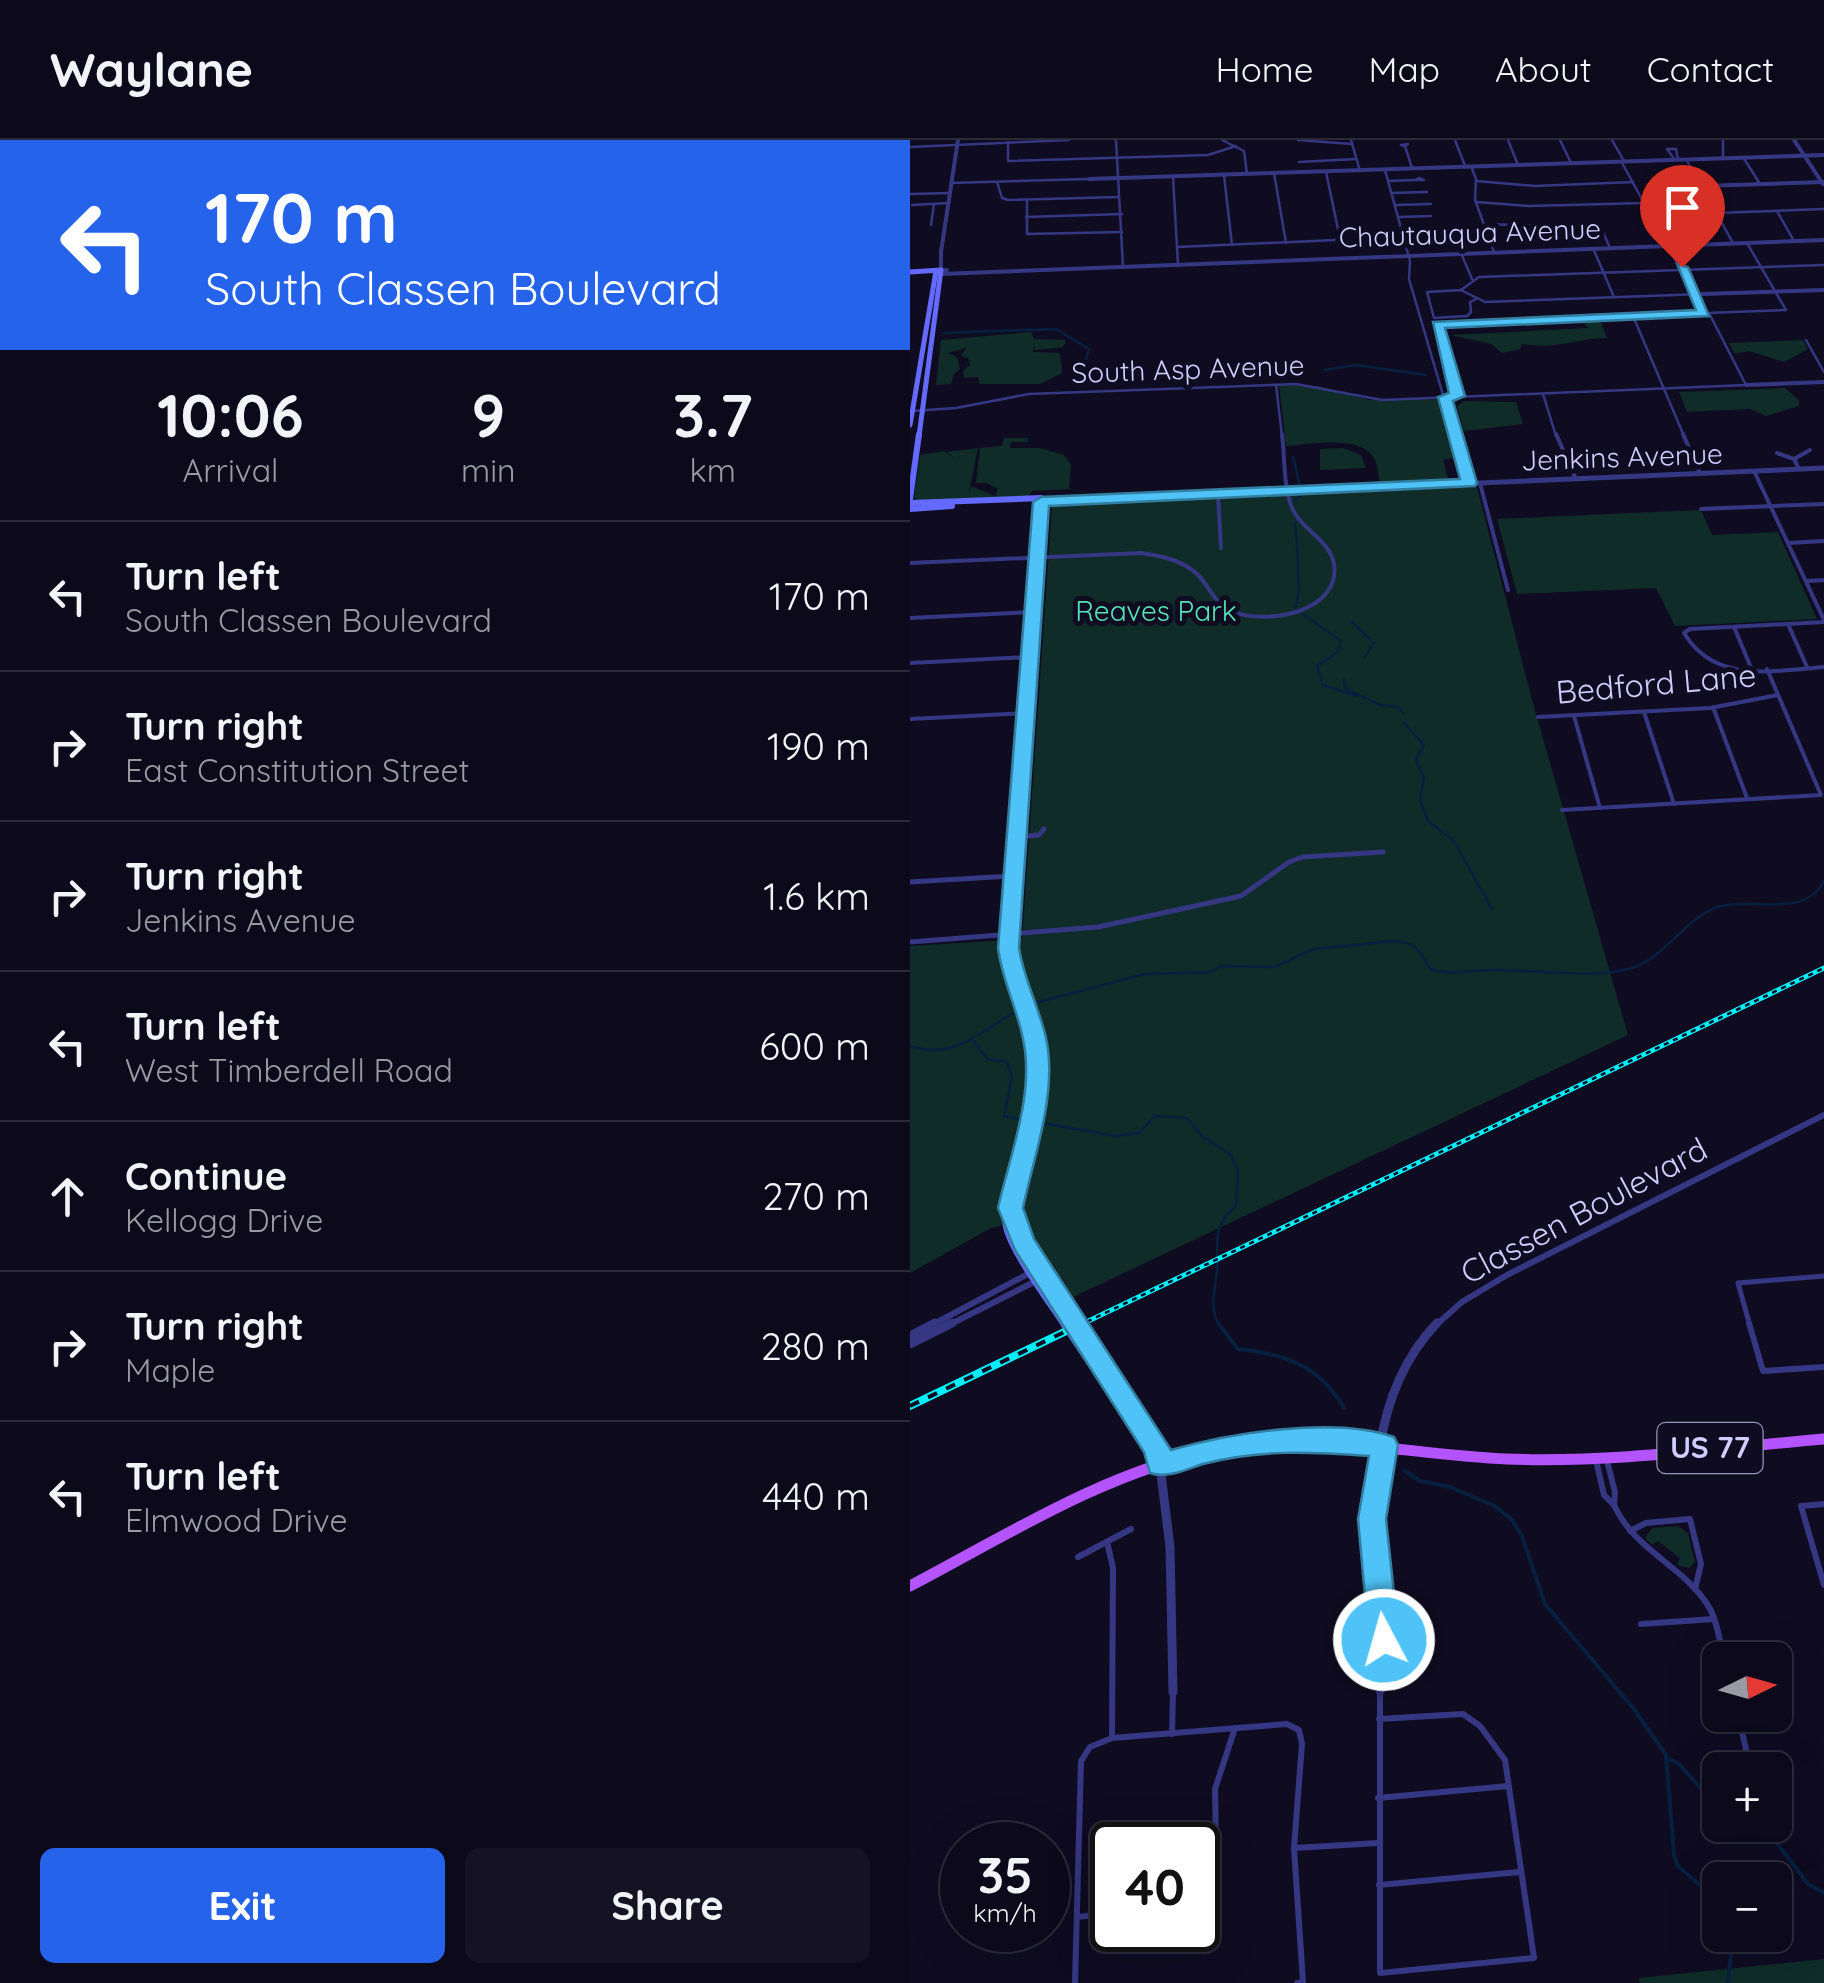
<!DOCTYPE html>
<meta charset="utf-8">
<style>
body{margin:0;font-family:Quicksand,sans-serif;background:#141223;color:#f1f3f6;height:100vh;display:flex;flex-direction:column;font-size:38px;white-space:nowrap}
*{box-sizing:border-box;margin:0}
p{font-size:32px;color:#9a9aa2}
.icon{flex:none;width:55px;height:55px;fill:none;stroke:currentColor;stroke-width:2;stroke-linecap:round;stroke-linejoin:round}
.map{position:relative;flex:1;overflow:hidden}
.drawer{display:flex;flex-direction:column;background:#0b091a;width:910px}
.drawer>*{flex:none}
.guide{background:#2563eb;color:#fff;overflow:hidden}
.needle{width:65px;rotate:85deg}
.controls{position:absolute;left:792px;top:1502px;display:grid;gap:20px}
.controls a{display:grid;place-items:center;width:90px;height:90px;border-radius:15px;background:#0b091a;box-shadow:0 10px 40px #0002,0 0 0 2px #2b2a39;font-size:50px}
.speed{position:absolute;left:30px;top:1682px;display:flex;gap:20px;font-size:50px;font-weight:700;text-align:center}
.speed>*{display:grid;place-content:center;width:130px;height:130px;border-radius:50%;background:#0b091a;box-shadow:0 10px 40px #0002,0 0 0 2px #2b2a39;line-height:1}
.speed small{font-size:25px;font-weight:400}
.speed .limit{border:5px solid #111;border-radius:15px;background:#fff;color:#111}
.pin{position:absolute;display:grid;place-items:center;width:85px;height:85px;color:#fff;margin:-102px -42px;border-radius:50% 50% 50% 0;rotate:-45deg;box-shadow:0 0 10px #0007}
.pin .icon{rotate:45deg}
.me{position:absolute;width:110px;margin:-55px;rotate:354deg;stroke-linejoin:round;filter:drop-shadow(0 0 8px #0008)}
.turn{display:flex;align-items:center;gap:35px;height:210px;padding:0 40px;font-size:45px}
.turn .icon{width:130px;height:130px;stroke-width:2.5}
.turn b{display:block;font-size:70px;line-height:85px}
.eta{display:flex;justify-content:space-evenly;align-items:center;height:170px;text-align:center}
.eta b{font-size:60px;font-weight:700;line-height:70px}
.button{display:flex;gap:20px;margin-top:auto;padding:20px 40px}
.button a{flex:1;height:115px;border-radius:15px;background:#2563eb;color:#fff;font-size:40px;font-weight:700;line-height:115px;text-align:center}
.button a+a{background:#141223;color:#f1f3f6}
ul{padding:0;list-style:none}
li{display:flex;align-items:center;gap:30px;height:150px;padding:0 40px;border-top:2px solid #2b2a39}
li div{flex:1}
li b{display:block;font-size:38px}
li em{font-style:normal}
header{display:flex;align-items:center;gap:60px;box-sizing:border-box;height:140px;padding:0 50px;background:#0b091a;border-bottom:2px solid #2b2a39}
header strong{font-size:48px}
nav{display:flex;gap:55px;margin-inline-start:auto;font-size:35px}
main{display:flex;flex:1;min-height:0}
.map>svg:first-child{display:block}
.green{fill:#0f2c29}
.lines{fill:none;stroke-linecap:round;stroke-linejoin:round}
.stream-far1{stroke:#072040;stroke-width:2.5}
.stream{stroke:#072040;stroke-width:4}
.minor-far3{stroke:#353783;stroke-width:2.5}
.minor-far2{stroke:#353783;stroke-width:4}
.minor-far1{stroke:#353783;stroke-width:5}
.minor{stroke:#353783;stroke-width:6}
.tertiary-far3{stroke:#353783;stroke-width:4}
.tertiary-far2{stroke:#353783;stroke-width:5}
.tertiary-far1{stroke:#353783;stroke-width:6}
.tertiary{stroke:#353783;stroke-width:9}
.secondary-far3{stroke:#646aff;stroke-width:5}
.secondary-far2{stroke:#646aff;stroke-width:6}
.secondary-far1{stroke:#646aff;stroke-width:8}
.secondary{stroke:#646aff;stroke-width:10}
.primary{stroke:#b454ff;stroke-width:11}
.rail-far1-casing{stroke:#00eff8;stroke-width:5}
.rail-casing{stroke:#00eff8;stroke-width:8}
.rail-far1{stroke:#0f0c22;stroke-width:2.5;stroke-dasharray:5;stroke-linecap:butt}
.rail{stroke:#0f0c22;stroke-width:4;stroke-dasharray:10;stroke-linecap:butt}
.route{fill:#4fc3f7;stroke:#337fa1;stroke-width:2.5}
.labels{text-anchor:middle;stroke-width:10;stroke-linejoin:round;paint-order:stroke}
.far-street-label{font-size:28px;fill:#d0cdff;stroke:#0f0c22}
.far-park-label{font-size:28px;fill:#55e4b7;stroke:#0f0c22}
.shield{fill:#0f0c22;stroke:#9693bd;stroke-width:2.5}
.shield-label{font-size:30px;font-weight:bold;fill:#d0cdff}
.street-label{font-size:32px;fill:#d0cdff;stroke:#0f0c22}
</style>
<header>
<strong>Waylane</strong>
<nav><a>Home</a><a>Map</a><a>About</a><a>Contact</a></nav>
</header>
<main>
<section class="drawer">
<div class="guide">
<div class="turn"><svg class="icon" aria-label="left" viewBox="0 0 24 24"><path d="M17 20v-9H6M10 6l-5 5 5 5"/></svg><div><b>170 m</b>South Classen Boulevard</div></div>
</div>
<div class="eta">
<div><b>10:06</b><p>Arrival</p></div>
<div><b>9</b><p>min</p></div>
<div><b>3.7</b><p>km</p></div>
</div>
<ul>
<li><svg class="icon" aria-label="left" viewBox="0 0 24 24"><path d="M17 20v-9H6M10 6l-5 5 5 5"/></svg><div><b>Turn left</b><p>South Classen Boulevard</p></div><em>170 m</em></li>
<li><svg class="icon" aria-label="right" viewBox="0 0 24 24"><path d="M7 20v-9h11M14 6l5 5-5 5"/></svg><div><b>Turn right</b><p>East Constitution Street</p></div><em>190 m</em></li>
<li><svg class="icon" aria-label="right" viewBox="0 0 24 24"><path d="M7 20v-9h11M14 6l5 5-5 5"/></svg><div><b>Turn right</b><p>Jenkins Avenue</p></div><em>1.6 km</em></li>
<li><svg class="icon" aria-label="left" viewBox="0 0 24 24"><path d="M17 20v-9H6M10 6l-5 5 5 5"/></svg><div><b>Turn left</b><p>West Timberdell Road</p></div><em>600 m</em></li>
<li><svg class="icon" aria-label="ahead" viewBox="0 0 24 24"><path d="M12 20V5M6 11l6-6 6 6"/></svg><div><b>Continue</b><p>Kellogg Drive</p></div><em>270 m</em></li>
<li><svg class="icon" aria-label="right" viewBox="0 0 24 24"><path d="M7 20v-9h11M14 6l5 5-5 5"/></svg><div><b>Turn right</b><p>Maple</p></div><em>280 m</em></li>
<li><svg class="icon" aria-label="left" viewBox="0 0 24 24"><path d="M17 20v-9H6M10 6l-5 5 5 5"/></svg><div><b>Turn left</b><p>Elmwood Drive</p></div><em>440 m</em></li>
</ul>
<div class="button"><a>Exit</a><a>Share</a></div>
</section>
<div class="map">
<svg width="914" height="1843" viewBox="0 0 914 1843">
<rect width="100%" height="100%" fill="#0f0c22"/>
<g class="green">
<path d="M670,180H690L697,198C664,199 643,210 612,204L610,209L592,213L581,204L540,195L679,188Z"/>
<path d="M121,192L124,199L156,200L153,207L125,210L124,201L123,212L150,213L152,233L130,244H70L68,237L54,238L53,231L60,225L58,218L51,216L56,208L38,213L47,217L50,229L44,234L41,244L26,245L31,200Z"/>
<path d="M893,200L898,209L874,222L839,211L825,214L819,203Z"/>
<path d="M369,245L408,246L459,260L531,259L549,318L533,319L539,343L470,346C468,336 468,322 462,315C445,295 398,305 376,306Z"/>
<path d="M875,248L889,260V266L856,276L840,269L777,272L769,252Z"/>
<path d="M554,261L606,262L613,284L554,291L547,266Z"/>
<path d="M94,298H118V302H101L100,308H130L154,315L161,325L159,348L163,349L122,351L118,357L10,361L4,358L10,315L34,311L47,320L37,312L68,308L58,357L61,346L85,356L88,349L77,343H66L70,308L92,306Z"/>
<path d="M433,308L451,315L456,328L410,330V309Z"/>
<path d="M567,347L622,560L718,895L163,1157L113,1081L81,1088L0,1133V806L112,799L142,366Z"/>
<path d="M791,370L802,395L868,392L907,479L765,486L746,448L607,454L587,379Z"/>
<path d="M768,1386L778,1393L785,1422L779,1428L767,1425L770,1418L748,1401L742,1405L735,1398L742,1388Z"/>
<path d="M914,1819V1843H730L729,1838Z"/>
</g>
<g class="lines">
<g class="stream-far1">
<path d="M33,193L146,189L179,209L175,224"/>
<path d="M415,230L446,225L516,235"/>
<path d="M360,231L396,230"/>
<path d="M341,232H351"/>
<path d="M383,317L390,347"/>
<path d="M385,360L391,356"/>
<path d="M385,383L387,403"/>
<path d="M385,468L389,451L387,406"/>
<path d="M393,474L431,501L428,512L407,526L413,545L447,556"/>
<path d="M442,482L460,499"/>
<path d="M455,517L464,502"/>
<path d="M434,539L435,548L470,565L489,567L493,573"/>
<path d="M494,583L514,605L506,620L514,638L510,660L518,681L544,701L582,769"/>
<path d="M117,865L235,834L301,832L312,826L364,827L404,809L483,801C505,801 511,811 520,829C541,836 559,830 581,830C621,829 690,841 727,826C757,814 778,776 808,767C844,756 893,780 914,741"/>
<path d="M64,901L77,919L97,922L102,937L94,976L205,996L229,993L245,976L277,978L292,996L321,1015L328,1031L326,1065C300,1091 309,1099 307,1131C305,1152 298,1167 310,1186"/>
<path d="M0,906C47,922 71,888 110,870"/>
</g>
<g class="stream">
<path d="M308,1183L328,1209C375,1214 409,1225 434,1268"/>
<path d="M495,1331L510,1341L540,1347L585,1366L602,1380L612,1396L635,1464L724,1569L756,1615L764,1715L768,1726L793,1748L810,1791"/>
<path d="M759,1619L769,1624L810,1669"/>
<path d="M831,1685L867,1703L898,1744L914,1753"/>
<path d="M814,1795L822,1804L818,1843"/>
</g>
<g class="minor-far3">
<path d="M206,0L213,127"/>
<path d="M312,0L334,11L337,34"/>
<path d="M388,0L442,4"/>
<path d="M441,0L450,31"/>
<path d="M545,0L555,26"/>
<path d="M598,0L608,25"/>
<path d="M650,0L661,23"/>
<path d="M702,0L714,21"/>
<path d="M813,0V18"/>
<path d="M98,2V21L298,15L326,6"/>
<path d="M498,4L495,6L491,5Z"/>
<path d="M495,6L502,28"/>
<path d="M0,7L159,0"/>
<path d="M833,17L850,44"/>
<path d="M776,19L823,103"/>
<path d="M765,20L757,9H766L768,19"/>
<path d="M711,21L794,173"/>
<path d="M389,22L446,19"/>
<path d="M561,26L566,39L565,60L584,112"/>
<path d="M475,30L500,121L499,139L545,296"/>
<path d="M364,33L376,103"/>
<path d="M314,35L322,105"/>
<path d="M263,37L268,125"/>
<path d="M509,38L514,40H505Z"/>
<path d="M478,41L506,40"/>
<path d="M566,41L625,46L723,42"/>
<path d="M87,42L92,58L98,60L209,57"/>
<path d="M41,43L179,39"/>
<path d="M481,53L517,52H510"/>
<path d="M0,54L40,53"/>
<path d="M117,60V94L212,92"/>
<path d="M566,62L619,66L735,63"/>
<path d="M2,65L39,63"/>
<path d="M485,65L521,64H513"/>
<path d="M867,71L884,101"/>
<path d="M806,73L914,69"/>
<path d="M116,77L212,74"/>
<path d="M489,77L521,76"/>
<path d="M574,84L684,87L692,90L700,108"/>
<path d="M21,85L24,64"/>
<path d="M493,91L525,89"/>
<path d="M267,107L425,100L429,94L416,32"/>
<path d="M683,108L704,157"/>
<path d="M551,113L562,139"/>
<path d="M551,150L569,137L914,125"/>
<path d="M566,159L560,162L561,172L557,176L524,178L517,152L551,150L575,162L792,154"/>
<path d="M723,176L774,296"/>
<path d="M896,200L914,232"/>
<path d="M366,245L372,296"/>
<path d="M633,254L646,296"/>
<path d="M547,256L527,186L530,183L876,170L837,103"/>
<path d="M2,271L46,268L119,254L386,244L472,260L836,245L799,173"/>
</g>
<g class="minor-far2">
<path d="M544,294L559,343"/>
<path d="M646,294L666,339"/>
<path d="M773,294L790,333"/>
<path d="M867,313L884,319"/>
<path d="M889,329L884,319L900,310"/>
<path d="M844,331L914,480"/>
<path d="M570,343L598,450"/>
<path d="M308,354L311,408"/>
<path d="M791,369L914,364"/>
<path d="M878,403L914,401"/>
<path d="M0,423L231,413C251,416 273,420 288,435C301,448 304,465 324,472C358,485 431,472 424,424C420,400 392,390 383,370C373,349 375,316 372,294"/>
<path d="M897,441L914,440"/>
<path d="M0,478L123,472"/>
<path d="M914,482L780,489L774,493C805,544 862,531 914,527"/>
<path d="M878,484L897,527"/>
<path d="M824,487L842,530"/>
<path d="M0,523L120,517"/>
<path d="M803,567L837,658"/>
<path d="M734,572L764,664"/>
<path d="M664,576L690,668"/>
<path d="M628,577L800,568L868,555"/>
<path d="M0,579L116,573"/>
<path d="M652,670L911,655L857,529"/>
</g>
<g class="minor-far1">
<path d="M107,697L129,695L134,689"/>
<path d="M0,742L101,736"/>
<path d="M0,802L188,787L331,756L379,722L393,717L473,712"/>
<path d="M840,1186L828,1143L914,1136"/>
</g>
<g class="minor">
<path d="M839,1183L853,1231L914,1227"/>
<path d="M686,1320L694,1355L704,1365L705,1352L697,1321"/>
<path d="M914,1364L891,1366L914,1445"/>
<path d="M704,1365C725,1411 774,1426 799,1467C808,1483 810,1503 814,1520"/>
<path d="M720,1391L736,1383L780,1379L791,1424L785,1449"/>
<path d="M197,1402L203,1428L202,1598"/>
<path d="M168,1417L221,1389"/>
<path d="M731,1484L804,1479"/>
<path d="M828,1575L841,1630"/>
<path d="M469,1579L553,1574L570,1586L595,1620L624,1818L470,1833V1551"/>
<path d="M262,1594L263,1552"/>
<path d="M468,1658L598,1646"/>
<path d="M384,1708L468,1703"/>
<path d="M469,1745L609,1732"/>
<path d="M288,1764L307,1762L305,1649L325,1588"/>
<path d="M167,1777L202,1773"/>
<path d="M165,1843L171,1621L180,1607L202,1598L377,1584L389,1590L392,1604L384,1708L393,1842L387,1843"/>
</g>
<g class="tertiary-far3">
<path d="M884,0L913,44"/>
<path d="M179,39L914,15"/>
<path d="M791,46L914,42"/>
<path d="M37,130H31V112L48,0"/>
<path d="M31,134L914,100"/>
<path d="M792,154L914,150"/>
<path d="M836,245L914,242"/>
</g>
<path class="tertiary-far2" d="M131,362L914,328"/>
<g class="tertiary-far1">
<path d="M20,1186L131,1127"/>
<path d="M37,1186L126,1141"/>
<path d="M525,1186L552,1162L597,1135L914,975"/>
</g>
<g class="tertiary">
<path d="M0,1196L25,1183"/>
<path d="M0,1204L42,1183"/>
<path d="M250,1326L260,1407L263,1552"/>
<path d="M470,1551C475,1431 434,1280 527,1183"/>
</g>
<g class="secondary-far3">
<path d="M0,132L31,130L9,296"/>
<path d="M0,285L26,131"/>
</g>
<g class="secondary-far2">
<path d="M0,359L9,294"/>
<path d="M0,363L131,358L108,682"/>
<path d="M0,369L42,366"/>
</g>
<g class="secondary-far1">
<path d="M108,679C105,725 93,779 101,825C107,863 129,897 128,937C126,981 90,1047 97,1087C102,1111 141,1163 156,1186"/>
<path d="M101,1072L114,1103L167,1186"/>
</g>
<g class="secondary">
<path d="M155,1183L250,1324"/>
<path d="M166,1183L247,1309L249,1321"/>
</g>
<path class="primary" d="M0,1446C97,1395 194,1333 303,1310C401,1289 498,1315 597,1319C703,1323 809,1308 914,1299"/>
<defs>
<path id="rail-far1" d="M168,1186L914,828"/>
<path id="rail" d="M0,1266L173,1183"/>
</defs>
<use href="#rail-far1" class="rail-far1-casing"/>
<use href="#rail" class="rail-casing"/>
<use href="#rail-far1" class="rail-far1"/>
<use href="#rail" class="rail"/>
</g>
<path class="route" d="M767,124L778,127L799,176L535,188L555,256L543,261L567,343L565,346L139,366L109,808C114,840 129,867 136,898C148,953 124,1015 113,1068L124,1099L261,1310C321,1293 425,1276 484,1297L488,1305L476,1379L489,1500L485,1509L474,1513L463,1509L459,1500L448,1379L459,1316C404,1312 348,1309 293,1324C277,1329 257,1339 240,1333L234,1312L105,1110L88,1068C100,1015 125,953 113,899C107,868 92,840 88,808L123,362L131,357L550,339L528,257L539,253L523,182L786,170Z"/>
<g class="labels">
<g class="far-street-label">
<text transform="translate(560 93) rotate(-2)" y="10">Chautauqua Avenue</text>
<text transform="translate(278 229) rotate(-2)" y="10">South Asp Avenue</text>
<text transform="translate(712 317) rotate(-2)" y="10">Jenkins Avenue</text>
</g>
<g class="far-park-label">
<text x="246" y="481">Reaves Park</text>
</g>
<rect class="shield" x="747.5" y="1283" width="105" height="50" rx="8"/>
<g class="shield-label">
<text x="800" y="1318">US 77</text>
</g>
<g class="street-label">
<text transform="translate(746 544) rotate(-5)" y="11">Bedford Lane</text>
<text transform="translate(674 1071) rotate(-28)" y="11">Classen Boulevard</text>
</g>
</g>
</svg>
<div class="controls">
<a><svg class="needle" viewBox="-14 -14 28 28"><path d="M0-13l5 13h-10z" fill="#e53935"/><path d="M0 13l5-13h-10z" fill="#9a9aa2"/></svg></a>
<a>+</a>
<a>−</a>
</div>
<div class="speed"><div>35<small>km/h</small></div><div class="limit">40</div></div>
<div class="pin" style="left:772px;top:127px;background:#d93025"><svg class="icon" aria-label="arrive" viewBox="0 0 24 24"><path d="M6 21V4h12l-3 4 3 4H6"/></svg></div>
<svg class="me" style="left:474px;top:1500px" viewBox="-20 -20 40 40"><circle r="17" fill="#4fc3f7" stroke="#fff" stroke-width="3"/><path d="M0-11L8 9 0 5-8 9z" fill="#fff"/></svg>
</div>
</main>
